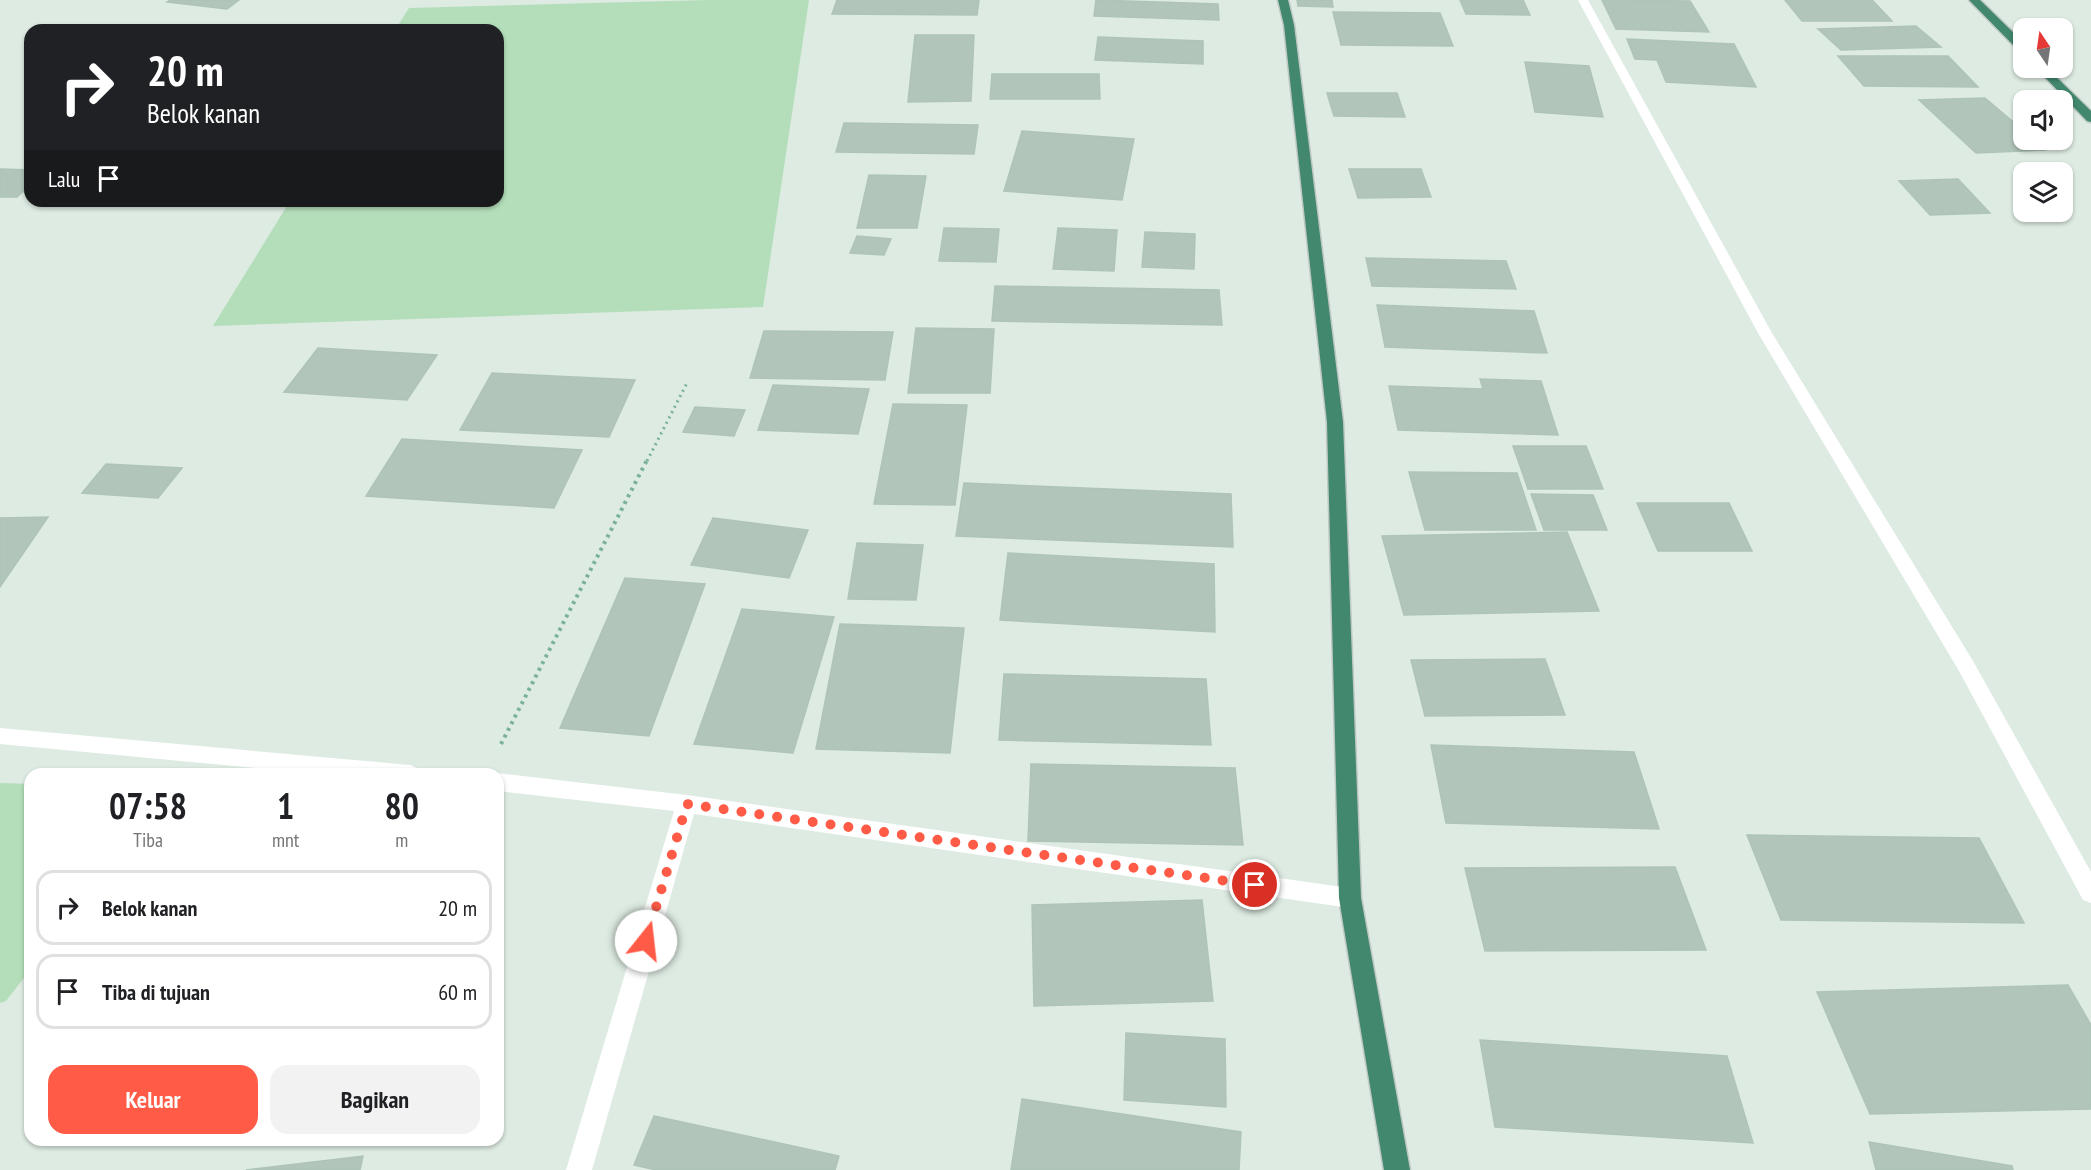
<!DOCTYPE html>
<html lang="id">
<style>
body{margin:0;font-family:"PT Sans Narrow",sans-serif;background:#f2f2f2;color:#202124;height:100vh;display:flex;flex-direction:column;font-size:22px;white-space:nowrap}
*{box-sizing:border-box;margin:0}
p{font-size:20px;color:#757577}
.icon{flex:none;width:33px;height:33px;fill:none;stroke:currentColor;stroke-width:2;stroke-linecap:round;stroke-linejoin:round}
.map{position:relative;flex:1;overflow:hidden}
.side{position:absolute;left:24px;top:768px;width:480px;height:378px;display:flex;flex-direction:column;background:#fff;border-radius:18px;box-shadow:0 2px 4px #0004}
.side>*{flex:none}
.guide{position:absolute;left:24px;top:24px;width:480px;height:183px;border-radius:18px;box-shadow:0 2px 4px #0004;background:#202124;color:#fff;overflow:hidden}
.needle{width:39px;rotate:347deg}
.buttons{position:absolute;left:2013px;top:18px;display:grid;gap:12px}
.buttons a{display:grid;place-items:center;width:60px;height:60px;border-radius:12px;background:#fff;box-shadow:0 2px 4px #0004;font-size:30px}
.pin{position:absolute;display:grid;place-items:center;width:51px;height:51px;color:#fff;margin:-26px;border:3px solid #fff;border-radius:50%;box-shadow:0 2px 6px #0007}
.me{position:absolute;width:66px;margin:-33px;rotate:16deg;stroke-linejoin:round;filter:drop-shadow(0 0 4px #0008)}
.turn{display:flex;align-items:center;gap:21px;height:126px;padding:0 24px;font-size:27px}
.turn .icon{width:78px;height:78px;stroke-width:2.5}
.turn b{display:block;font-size:42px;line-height:51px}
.then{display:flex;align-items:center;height:57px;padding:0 24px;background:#0003;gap:12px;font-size:22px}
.eta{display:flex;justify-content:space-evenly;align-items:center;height:102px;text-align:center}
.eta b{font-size:36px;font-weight:700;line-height:42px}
.primary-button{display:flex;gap:12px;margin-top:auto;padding:12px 24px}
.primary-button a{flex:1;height:69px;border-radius:18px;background:#ff5b46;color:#fff;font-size:24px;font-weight:700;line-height:69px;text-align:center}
.primary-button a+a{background:#f2f2f2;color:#202124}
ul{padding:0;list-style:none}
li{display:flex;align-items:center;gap:18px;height:75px;margin:0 12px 9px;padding:0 12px;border:3px solid #e0e0e0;border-radius:18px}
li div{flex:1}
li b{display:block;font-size:22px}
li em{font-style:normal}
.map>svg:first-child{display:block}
.green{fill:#b3deb9}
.building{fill:#b2c5bb;stroke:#afc4b8;stroke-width:1.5}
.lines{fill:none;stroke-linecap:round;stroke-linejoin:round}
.trunk-casing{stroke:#c0c8c5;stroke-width:3}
.path-far1{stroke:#7ab198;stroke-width:3;stroke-dasharray:2 4;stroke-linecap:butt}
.path{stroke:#7ab198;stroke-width:4;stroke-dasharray:3 4.5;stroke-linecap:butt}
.minor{fill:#fff;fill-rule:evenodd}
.trunk{fill:#42886e;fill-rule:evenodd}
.route{stroke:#ff5b46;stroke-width:10;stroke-dasharray:0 18}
</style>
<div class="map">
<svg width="2091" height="1170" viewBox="0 0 2091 1170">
<rect width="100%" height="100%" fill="#ddebe2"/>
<g class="green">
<path d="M708,0H809L763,307L213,326L290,201H498V30H395L409,8Z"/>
<path d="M0,783L30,784V970L6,1001L0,1003Z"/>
</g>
<g class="building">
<path d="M170,0H239L227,9L167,2Z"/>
<path d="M837,0H979L977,15L832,14Z"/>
<path d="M1096,0L1218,4L1219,20L1094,16Z"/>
<path d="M1297,0H1332L1333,7L1298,6Z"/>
<path d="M1460,0H1523L1530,15L1466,14Z"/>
<path d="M1602,0L1690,1L1709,32L1616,29Z"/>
<path d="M1785,0H1872L1892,21H1802Z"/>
<path d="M1333,12L1440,13L1453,46L1341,45Z"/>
<path d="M1916,26L1941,47L1841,50L1818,29Z"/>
<path d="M915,35H974L971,101L908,102Z"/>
<path d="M1098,37L1203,41V64L1095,60Z"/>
<path d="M1627,39L1734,44L1756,87L1666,82L1657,60L1635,59Z"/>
<path d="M1838,56H1948L1978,87L1864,86Z"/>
<path d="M1525,62L1589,66L1603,117L1535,112Z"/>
<path d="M992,74H1099L1100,99H990Z"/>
<path d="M1327,93H1397L1405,117L1334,116Z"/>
<path d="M1985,98L2024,131V140H2033L2045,150L1976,153L1919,100Z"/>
<path d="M844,123L978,125L974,154L836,152Z"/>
<path d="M1022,131L1134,139L1122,200L1004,191Z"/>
<path d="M0,169L30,170V185L17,197H0Z"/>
<path d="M1349,169H1421L1431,197L1358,198Z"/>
<path d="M869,175L926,176L917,228H857Z"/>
<path d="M1958,179L1990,213L1930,215L1899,181Z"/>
<path d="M944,228L999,229L996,262L939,261Z"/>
<path d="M1058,228L1117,230L1114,271L1053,269Z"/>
<path d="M1145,232L1195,234L1194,269L1142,267Z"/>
<path d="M857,236L891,239L884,255L850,253Z"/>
<path d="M1366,258L1506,261L1516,289L1372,286Z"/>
<path d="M995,286L1219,290L1222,325L992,321Z"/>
<path d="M1377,305L1534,311L1547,353L1385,347Z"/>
<path d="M916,328L994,329L990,393H908Z"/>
<path d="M764,331L893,332L885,380L750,378Z"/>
<path d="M318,348L437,355L407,400L284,392Z"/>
<path d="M492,373L635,380L609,437L460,430Z"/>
<path d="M1480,379L1541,381L1558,435L1398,430L1389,386L1483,389Z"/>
<path d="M773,385L869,389L858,434L758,430Z"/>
<path d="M893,404L967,405L955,505L874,504Z"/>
<path d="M695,407L745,410L734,436L683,432Z"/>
<path d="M402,439L582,450L554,508L366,496Z"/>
<path d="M1513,446H1586L1603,489H1528Z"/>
<path d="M106,464L182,468L158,498L82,493Z"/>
<path d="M1409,472L1517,473L1536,530H1425Z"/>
<path d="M964,483L1231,494L1233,547L956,536Z"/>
<path d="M1531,494L1593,495L1607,530H1544Z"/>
<path d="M1637,503H1729L1752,551H1658Z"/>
<path d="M48,517L0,587V518Z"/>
<path d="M713,518L808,530L789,578L691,565Z"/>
<path d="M1567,532L1599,611L1404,615L1382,536Z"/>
<path d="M857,543L923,545L916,600L848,599Z"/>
<path d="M1008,553L1214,564L1215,632L1000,620Z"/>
<path d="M625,578L705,584L649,736L560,728Z"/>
<path d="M742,609L834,617L793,753L694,744Z"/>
<path d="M840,624L964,628L950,753L816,749Z"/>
<path d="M1545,659L1565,715L1425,716L1411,660Z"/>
<path d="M1004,674L1206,679L1211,745L999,740Z"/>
<path d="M1431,745L1634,752L1659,829L1446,823Z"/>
<path d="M1031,764L1235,768L1243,845L1028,841Z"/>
<path d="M1747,835L1979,838L2024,923L1781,920Z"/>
<path d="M1675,867L1706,950L1485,951L1465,868Z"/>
<path d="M1202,900L1213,1001L1034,1006L1032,905Z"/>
<path d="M2068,985L2091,1025V1109L1870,1114L1817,992Z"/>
<path d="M1126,1033L1225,1039L1226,1107L1124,1100Z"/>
<path d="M1480,1040L1727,1056L1753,1143L1495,1127Z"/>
<path d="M1022,1099L1241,1132L1239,1170H1011Z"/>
<path d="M654,1116L839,1156L835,1170H656L634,1165Z"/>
<path d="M1869,1142L2012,1166L2013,1170H1876Z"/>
<path d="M363,1156L360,1170H246Z"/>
</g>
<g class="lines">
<defs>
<g id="trunk">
<path d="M1278,0H1288L1294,25L1343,422L1361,898L1410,1170H1384L1339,898L1327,422L1284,25Z"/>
<path d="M1969,0H1980L2024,43V53L2020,52Z"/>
<path d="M2036,68H2047L2091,111V122L2087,121Z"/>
</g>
</defs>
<use href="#trunk" class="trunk-casing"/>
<path class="path-far1" d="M647,461L687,383"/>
<path class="path" d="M501,744L647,460"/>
<g class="minor">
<path d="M1578,0H1588L1772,333L1973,661L2091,872V903L2083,900L1959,671L1758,333Z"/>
<path d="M0,728L410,765L417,768L420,774H319L0,744Z"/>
<path d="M498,773L687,795L1350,888L1358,891L1361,898L1358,905L1350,908L694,814L592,1170H566L674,811L498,791V774H496Z"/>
</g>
<use href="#trunk" class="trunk"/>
</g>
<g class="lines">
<path class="route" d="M646,941L687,804L1255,885"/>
</g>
</svg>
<div class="buttons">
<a><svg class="needle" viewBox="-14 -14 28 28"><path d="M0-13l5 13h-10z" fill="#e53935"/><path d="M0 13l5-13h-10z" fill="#757577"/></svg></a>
<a><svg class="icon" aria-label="sound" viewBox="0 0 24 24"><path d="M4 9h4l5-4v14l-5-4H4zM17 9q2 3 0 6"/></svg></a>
<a><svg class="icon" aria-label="layers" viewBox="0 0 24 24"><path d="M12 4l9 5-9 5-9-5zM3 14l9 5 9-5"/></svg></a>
</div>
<div class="pin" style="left:1255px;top:885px;background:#d93025"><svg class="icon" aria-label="arrive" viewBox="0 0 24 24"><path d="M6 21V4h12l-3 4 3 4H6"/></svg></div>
<svg class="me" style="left:646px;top:941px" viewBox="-20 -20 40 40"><circle r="19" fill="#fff"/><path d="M0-13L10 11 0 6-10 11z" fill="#ff5b46"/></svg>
<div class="guide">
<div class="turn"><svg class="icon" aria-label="right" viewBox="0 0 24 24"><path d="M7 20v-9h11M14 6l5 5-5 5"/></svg><div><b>20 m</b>Belok kanan</div></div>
<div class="then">Lalu<svg class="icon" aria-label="arrive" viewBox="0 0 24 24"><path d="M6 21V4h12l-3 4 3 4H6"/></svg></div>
</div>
<section class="side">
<div class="eta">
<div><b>07:58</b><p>Tiba</p></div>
<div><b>1</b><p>mnt</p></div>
<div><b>80</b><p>m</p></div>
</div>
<ul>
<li><svg class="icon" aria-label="right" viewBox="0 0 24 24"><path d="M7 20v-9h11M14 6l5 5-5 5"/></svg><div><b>Belok kanan</b></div><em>20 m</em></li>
<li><svg class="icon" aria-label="arrive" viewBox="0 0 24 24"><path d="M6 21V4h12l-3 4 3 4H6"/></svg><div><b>Tiba di tujuan</b></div><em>60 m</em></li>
</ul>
<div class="primary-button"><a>Keluar</a><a>Bagikan</a></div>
</section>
</div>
